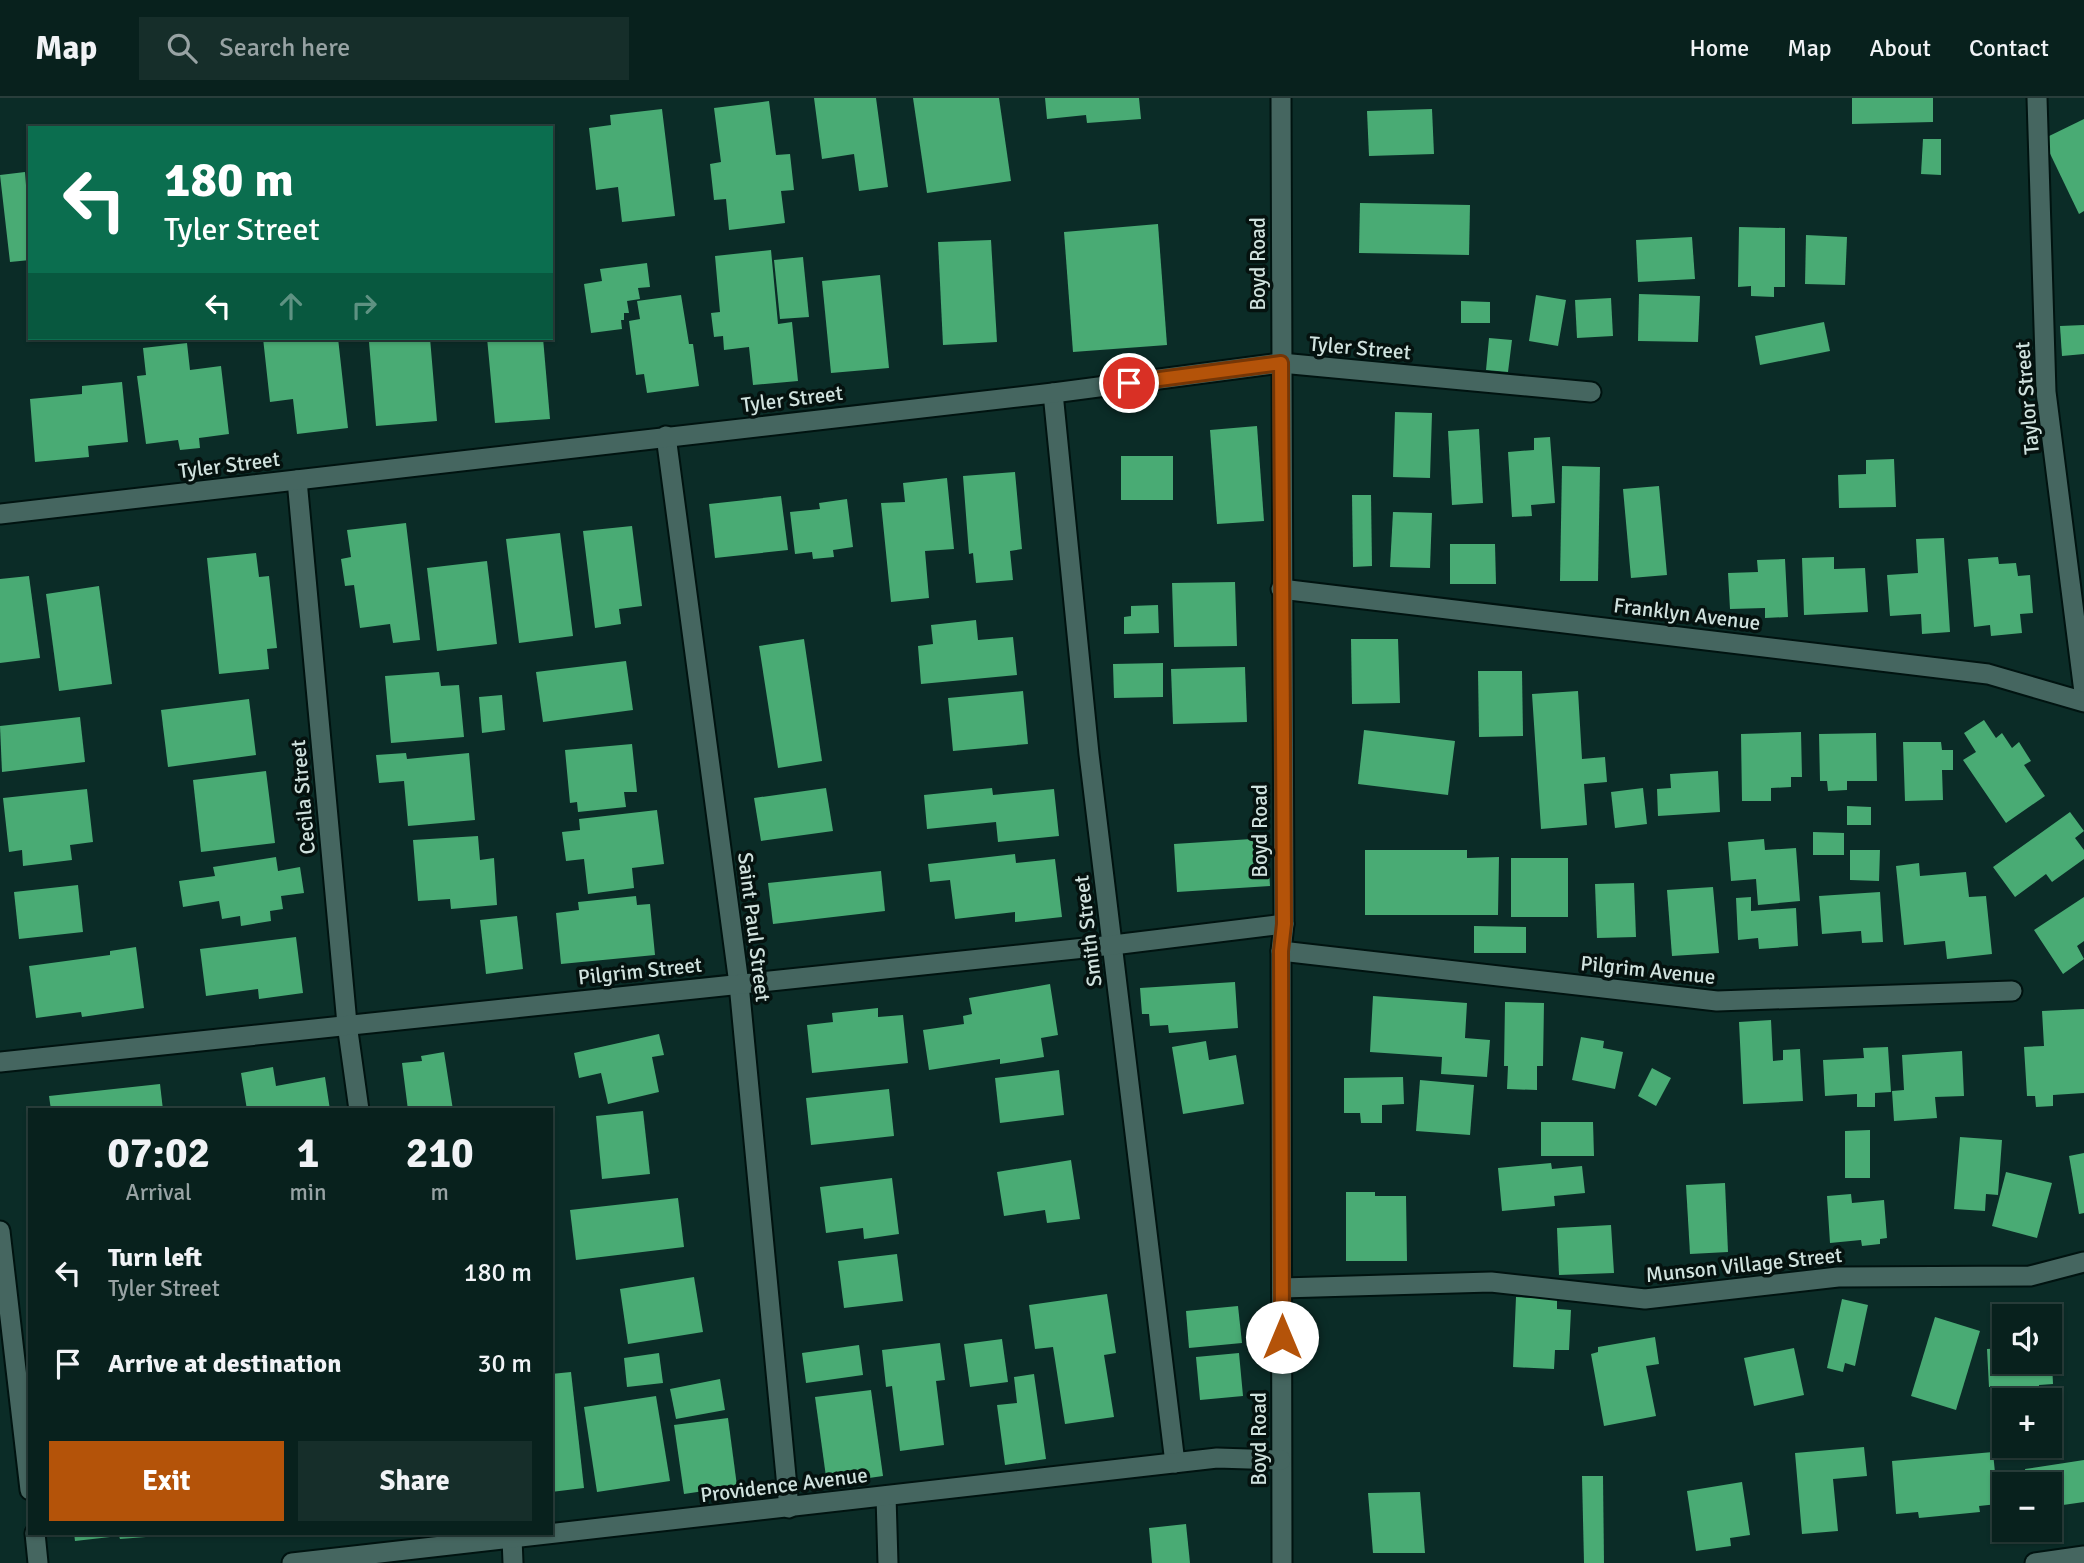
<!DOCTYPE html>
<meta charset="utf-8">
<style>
body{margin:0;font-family:Signika,sans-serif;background:#162e2a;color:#f1f3f6;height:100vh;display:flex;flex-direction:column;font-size:26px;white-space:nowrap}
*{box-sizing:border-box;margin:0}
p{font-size:23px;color:#98a3a4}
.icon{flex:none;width:38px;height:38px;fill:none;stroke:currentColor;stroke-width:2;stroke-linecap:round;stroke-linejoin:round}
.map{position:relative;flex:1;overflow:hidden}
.panel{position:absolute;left:28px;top:1010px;width:525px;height:427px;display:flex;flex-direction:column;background:#08211d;border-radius:0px;box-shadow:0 2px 5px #0004,0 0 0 2px #293e3b}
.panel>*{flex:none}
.guide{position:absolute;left:28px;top:28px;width:525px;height:214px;border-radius:0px;box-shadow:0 2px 5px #0004,0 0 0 2px #293e3b;background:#0b6e4f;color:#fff;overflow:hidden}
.buttons{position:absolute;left:1992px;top:1206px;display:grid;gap:14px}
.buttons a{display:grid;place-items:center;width:70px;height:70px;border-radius:0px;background:#08211d;box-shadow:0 2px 5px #0004,0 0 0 2px #293e3b;font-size:35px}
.pin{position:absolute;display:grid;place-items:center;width:60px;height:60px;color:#fff;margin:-30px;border:4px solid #fff;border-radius:50%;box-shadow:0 2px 7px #0007}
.me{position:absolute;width:77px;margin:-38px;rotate:0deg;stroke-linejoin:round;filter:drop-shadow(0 0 5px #0008)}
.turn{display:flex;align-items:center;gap:24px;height:147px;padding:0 21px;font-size:32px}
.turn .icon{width:91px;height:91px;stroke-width:2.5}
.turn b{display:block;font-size:49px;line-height:60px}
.lanes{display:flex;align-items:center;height:66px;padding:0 21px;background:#0003;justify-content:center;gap:35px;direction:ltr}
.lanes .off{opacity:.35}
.eta{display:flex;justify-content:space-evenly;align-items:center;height:119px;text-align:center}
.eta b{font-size:42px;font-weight:700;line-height:49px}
.action{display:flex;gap:14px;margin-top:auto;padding:14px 21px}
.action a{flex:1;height:80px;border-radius:0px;background:#b45309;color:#fff;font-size:28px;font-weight:700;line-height:80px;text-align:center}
.action a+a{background:#162e2a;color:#f1f3f6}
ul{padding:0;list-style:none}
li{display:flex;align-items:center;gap:21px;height:91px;padding:0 21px}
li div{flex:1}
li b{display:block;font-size:26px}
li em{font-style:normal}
header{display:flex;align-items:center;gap:42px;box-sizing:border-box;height:98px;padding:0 35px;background:#08211d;border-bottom:2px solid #293e3b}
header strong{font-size:33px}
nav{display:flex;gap:38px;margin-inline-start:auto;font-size:24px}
.search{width:490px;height:63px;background:#162e2a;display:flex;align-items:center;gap:18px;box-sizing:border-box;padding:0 24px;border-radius:0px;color:#98a3a4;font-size:26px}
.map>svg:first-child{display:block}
.building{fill:#49ab74}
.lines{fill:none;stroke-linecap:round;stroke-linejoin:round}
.minor-casing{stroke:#001310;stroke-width:23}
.minor{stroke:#456660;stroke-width:19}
.route-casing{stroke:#753606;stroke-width:18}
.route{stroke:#b45309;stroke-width:12}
.labels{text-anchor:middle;stroke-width:7;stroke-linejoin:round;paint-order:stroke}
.street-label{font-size:21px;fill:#d0e2de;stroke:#05120f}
</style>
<header>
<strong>Map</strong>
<div class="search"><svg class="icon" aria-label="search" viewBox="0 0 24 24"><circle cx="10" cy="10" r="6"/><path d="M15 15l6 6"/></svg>Search here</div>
<nav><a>Home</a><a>Map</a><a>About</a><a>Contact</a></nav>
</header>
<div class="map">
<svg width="2084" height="1465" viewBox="0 0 2084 1465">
<rect width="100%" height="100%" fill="#0b2c27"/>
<g class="building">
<path d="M814,0H876L888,89L859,93L854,56L822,61Z"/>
<path d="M913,0H999L1011,83L927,95Z"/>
<path d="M1045,0H1139L1141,21L1087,25L1086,17L1047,21Z"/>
<path d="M1852,0H1933V24L1852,26Z"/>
<path d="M769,3L776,57L790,56L794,92L781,93L785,125L729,132L726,101L714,102L710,66L721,64L714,10Z"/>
<path d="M662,11L675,118L622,124L618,89L596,92L589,30L611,27L610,17Z"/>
<path d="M1432,11L1434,56L1369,58L1367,13Z"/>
<path d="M2084,21V113L2079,116L2043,41Z"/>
<path d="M1923,41H1941V77L1921,76Z"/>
<path d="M25,74L26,87H30V162L10,164L0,77Z"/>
<path d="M1360,105L1470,107L1469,157L1359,155Z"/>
<path d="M1158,126L1167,247L1073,254L1064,134Z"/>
<path d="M1739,129L1785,130V189H1774V199L1751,198V188L1738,189Z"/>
<path d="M1806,137L1847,139L1845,187L1805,186Z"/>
<path d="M1692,139L1695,181L1638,184L1636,142Z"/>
<path d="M991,142L997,244L943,247L938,144Z"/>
<path d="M771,152L778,226L792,224L798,283L753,287L749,249L724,252L723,238L714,239L711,215L720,214L715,158Z"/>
<path d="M803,159L809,219L780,221L774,162Z"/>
<path d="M647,165L650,189L638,190L640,201L627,203L629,215H624V222H621L622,231L591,235L584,186L602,183L600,171Z"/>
<path d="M880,177L889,270L831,275L822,183Z"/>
<path d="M1639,196L1700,198L1698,244L1638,243Z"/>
<path d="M681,197L689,246H693L699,288L647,295L644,276L636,277L629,223L640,221L637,203Z"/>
<path d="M1536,197L1566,202L1558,248L1529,243Z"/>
<path d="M1611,200L1613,238L1577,240L1575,202Z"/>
<path d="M1461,203L1490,204V225H1461Z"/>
<path d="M1824,224L1830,253L1760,267L1755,238Z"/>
<path d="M2084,227V256L2062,258L2060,228Z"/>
<path d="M263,240H338L348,330L297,336L293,301L270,304Z"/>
<path d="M380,240H430L437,323L376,328L369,244L380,243Z"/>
<path d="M487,240H543L550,321L495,325Z"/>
<path d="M1489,240L1512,242L1508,274L1486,272Z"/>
<path d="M187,245L190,272L221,268L229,336L199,340L200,350L180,352L178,342L146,346L137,278L146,277L143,250Z"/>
<path d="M122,284L128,344L88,348L89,359L35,364L30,301L82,296V288Z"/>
<path d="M1395,314L1432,315L1430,380L1393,379Z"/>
<path d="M1257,328L1264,423L1217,426L1210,332Z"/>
<path d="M1479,331L1483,405L1452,407L1448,333Z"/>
<path d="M1550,339L1555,405L1531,407L1532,418L1512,419L1508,354L1534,352V340Z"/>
<rect x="1121" y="358" width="52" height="44"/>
<path d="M1894,361L1896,409L1839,410L1838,377L1866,376V362Z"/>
<path d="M1562,368L1600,369L1598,483H1560Z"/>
<path d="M1015,374L1022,451L1010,453L1013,482L976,485L973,455L969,456L963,378Z"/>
<path d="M947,380L954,451L925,453L929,500L891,504L881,405L905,404L903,385Z"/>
<path d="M1659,388L1667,477L1631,480L1623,391Z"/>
<path d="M1352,397H1371L1372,468L1353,469Z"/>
<path d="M781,398L788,452L715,460L709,406Z"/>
<path d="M847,401L853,449L833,452L834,459L813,461L812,454L795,456L790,414L820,411L819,405Z"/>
<path d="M1393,414L1432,415L1430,470L1390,469Z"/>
<path d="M406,425L420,542L393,545L390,526L360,530L354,487L345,488L341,461L351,459L347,432Z"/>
<path d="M632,428L642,508L619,511L621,526L595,530L583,433Z"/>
<path d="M560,435L573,538L519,545L506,441Z"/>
<path d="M1944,440L1950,534L1922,536L1921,516L1890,518L1887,477L1918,475L1916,441Z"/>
<path d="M1450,446H1495L1496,486H1450Z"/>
<path d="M256,455L259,479L269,478L277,550L267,551L269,571L219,576L207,460Z"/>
<path d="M1834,459V471L1865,470L1868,514L1804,517L1802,460Z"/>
<path d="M1998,459L1999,466L2016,465L2018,478L2030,477L2033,515L2020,516L2022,535L1991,538L1990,527L1974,529L1968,461Z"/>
<path d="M1785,461L1788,519L1765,520V510L1730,511L1728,475L1758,474L1757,462Z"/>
<path d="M487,463L497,546L437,553L427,470Z"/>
<path d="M29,478L40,560L0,565V481Z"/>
<path d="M1235,484L1237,548L1174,549L1172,485Z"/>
<path d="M99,488L112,586L59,593L46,496Z"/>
<path d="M1158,507L1159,535L1124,536V519L1131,518V508Z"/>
<path d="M976,522L978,542L1013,539L1017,577L921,586L918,548L933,546L931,527Z"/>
<path d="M804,541L822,663L778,670L759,548Z"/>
<path d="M1351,541H1398L1400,605L1352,606Z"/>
<path d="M626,563L633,612L543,624L536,574Z"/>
<path d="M1163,565V599L1114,600L1113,566Z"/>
<path d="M1245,569L1247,624L1173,626L1171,571Z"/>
<path d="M1478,573H1522L1523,638L1479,639Z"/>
<path d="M439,574L441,588L459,587L464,639L391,645L385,578Z"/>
<path d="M1023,593L1028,646L953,653L948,600Z"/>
<path d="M1578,593L1582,661L1605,659L1607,684L1584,686L1587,727L1541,731L1532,596Z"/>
<path d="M502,597L505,632L482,635L479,599Z"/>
<path d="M249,601L256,657L168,669L161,612Z"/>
<path d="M80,619L85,664L2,674L0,628Z"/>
<path d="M1984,622L1996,640L2002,635L2012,650L2019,644L2031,663L2024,667L2045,698L2006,725L1963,662L1976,654L1964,635Z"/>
<path d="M1364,632L1455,643L1448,697L1358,686Z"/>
<path d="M1801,634L1802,679H1791V689L1771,690V703H1742L1741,636Z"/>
<path d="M1876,635L1877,683H1847V692L1828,693L1827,683H1820L1819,636Z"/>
<path d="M1903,644H1941L1942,652H1953V672H1942L1943,702L1905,703Z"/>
<path d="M632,646L637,694H624L626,709L578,714L577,704L570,705L565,652Z"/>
<path d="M406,655L407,661L469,655L475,722L408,728L404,683L379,685L376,657Z"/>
<path d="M266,673L275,745L201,754L193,682Z"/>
<path d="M1718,673L1720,714L1658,718L1657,691L1671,690L1670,676Z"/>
<path d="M826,690L833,733L761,743L754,700Z"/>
<path d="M992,690L993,697L1054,691L1059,738L998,744L996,724L927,731L924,697Z"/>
<path d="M1643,690L1647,726L1615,730L1611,694Z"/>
<path d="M87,691L93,744L70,747L72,762L23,768L22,752L9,754L3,700Z"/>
<path d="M1847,708L1871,709V727H1847Z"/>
<path d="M657,712L664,766L632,770L634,790L588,796L584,761L566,763L562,734L580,732L579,721Z"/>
<path d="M2070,714L2084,733L2075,740L2084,752V761L2052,784L2046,776L2015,799L1993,769Z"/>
<path d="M1813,734L1844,735V757H1813Z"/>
<path d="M478,738L480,762L494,760L497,807L451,811L450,801L418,803L413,742Z"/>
<path d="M1267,740L1270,788L1177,794L1174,746Z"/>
<path d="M1764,741L1765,752L1796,750L1800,803L1758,807L1756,781L1731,783L1728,744Z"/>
<path d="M1365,752H1467V760L1499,759L1498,817H1365Z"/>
<path d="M1850,752H1880L1879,783L1850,782Z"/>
<path d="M1015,756L1016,765L1055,761L1062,819L1015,824V814L955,821L950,782L930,784L928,766Z"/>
<path d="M276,759L278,773L300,769L304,795L281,798L283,811L270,813L271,823L241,828L240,818L222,821L219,803L183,809L179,783L215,778L213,769Z"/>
<rect x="1511" y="760" width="57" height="59"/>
<path d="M1919,765L1920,778L1966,774L1969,799L1986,798L1992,856L1947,861L1945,843L1904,847L1896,768Z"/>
<path d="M881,773L885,813L773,826L768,785Z"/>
<path d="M1634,785L1636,839L1597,840L1595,786Z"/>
<path d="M78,787L83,834L19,841L14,794Z"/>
<path d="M1713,789L1719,855L1672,858L1667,792Z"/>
<path d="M1880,794L1883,844L1862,845L1861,833L1822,836L1819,798Z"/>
<path d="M636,798L637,807L650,806L655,857L561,866L556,815L579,812L578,804Z"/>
<path d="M1751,799V813L1796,810L1798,848L1759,851L1758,840L1738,842L1736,800Z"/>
<path d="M2084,799V843L2077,848L2084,861L2063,876L2034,832Z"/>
<path d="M517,818L523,871L486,876L480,822Z"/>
<path d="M1474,828L1526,829V855H1474Z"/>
<path d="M296,839L303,895L259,901L258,891L206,898L200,851Z"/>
<path d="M136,849L144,910L82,919L81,914L36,920L29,868L110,857V853Z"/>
<path d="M1235,884L1238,930L1169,935L1168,927L1150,928L1149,916H1142L1140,890Z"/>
<path d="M1050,886L1058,937L1041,940L1044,959L1000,966V961L929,972L923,932L964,926L963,918L972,916L969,900Z"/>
<path d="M1373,898L1467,905L1465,940L1490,942L1487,979L1441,976L1442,959L1370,954Z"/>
<path d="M1505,904L1544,905L1543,968H1537V992L1507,991L1508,968H1504Z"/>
<path d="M878,910V919L903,917L908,965L812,975L807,927L833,924L832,915Z"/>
<path d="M2084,911V995L2053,997V1008L2036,1009L2035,998H2027L2024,949L2044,948L2042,913Z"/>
<path d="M1771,922L1773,963L1783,962V952L1800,951L1803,1003L1743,1006L1739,924Z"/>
<path d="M659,936L664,957L652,959L659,994L608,1006L601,975L579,980L574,955Z"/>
<path d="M1581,939L1604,943L1603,950L1623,954L1615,991L1572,982Z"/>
<path d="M1206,943L1209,962L1236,957L1244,1006L1183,1016L1172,949Z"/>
<path d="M1888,949L1891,994L1875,995V1009H1857V996L1825,998L1823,962L1864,960L1863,950Z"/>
<path d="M1962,953L1964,998L1935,999L1937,1020L1894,1023L1892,993L1904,992L1902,957Z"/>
<path d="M444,954L453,1012H408L402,965L422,963L421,958Z"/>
<path d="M273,969L276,988L325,979L330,1012H247L241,975Z"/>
<path d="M1652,970L1671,980L1656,1008L1638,998Z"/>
<path d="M1059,972L1064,1017L1000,1025L995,980Z"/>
<path d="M1403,979L1404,1006L1382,1007V1025H1361L1360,1015H1344V980Z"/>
<path d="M1420,982L1474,987L1470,1037L1416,1033Z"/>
<path d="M160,986L163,1012H51L49,998Z"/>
<path d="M889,991L894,1038L811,1047L806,1000Z"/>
<path d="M643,1013L650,1076L602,1081L596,1018Z"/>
<path d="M1541,1024H1593L1594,1058H1541Z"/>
<path d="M1870,1032V1080H1845V1033Z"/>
<path d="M1960,1039L2002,1042L1998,1097L1986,1096L1985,1113L1954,1111Z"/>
<path d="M2084,1055V1115L2079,1116L2069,1058Z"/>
<path d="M1071,1062L1080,1121L1047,1125L1045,1112L1004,1118L997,1074Z"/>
<path d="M1551,1065L1552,1071L1582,1068L1585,1095L1554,1098L1555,1108L1502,1113L1498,1070Z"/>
<path d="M2006,1074L2052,1085L2037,1140L1992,1128Z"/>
<path d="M892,1080L899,1136L864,1141L863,1130L826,1135L820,1089Z"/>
<path d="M1725,1085L1728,1154L1690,1156L1686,1087Z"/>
<path d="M1346,1094H1375V1098H1406L1407,1163H1346Z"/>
<path d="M1851,1096L1852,1105L1884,1102L1887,1140L1880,1141V1146L1862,1148L1861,1142L1830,1145L1827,1098Z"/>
<path d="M678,1100L684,1149L576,1162L570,1112Z"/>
<path d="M1611,1127L1614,1175L1559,1177L1557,1130Z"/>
<path d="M897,1156L903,1203L844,1210L838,1163Z"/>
<path d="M694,1179L703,1234L628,1246L620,1191Z"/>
<path d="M1107,1196L1116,1255L1104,1257L1114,1319L1065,1326L1053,1249L1035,1251L1029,1207Z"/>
<path d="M1516,1199L1557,1201V1211L1571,1212L1569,1252H1555L1554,1271L1513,1269Z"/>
<path d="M1842,1201L1868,1207L1855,1268L1845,1265L1843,1274L1827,1270Z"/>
<path d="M1238,1208L1242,1245L1189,1250L1186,1213Z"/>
<path d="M1935,1219L1980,1233L1956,1312L1911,1298Z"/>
<path d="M1655,1239L1659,1266L1646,1268L1656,1318L1604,1328L1591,1256L1598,1254V1249Z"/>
<path d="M1002,1241L1008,1284L970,1289L964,1246Z"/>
<path d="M2049,1242H2051L2053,1286L2039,1287V1296L2014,1297L2013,1288L1989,1289L1987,1251L2004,1250V1264H2049Z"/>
<path d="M940,1245L945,1282L936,1283L944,1347L900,1353L892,1288L886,1289L882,1252Z"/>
<path d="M859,1247L863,1277L806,1285L802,1255Z"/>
<path d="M1794,1250L1804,1297L1754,1308L1744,1260Z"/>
<path d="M659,1255L663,1285L627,1289L624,1260Z"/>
<path d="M1239,1255L1243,1298L1200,1302L1196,1259Z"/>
<path d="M571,1274L584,1390L551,1394V1276Z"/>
<path d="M1034,1276L1046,1361L1005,1367L997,1307L1017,1305L1014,1279Z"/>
<path d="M720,1281L725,1312L676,1321L670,1291Z"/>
<path d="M871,1292L883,1378L827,1386L815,1299Z"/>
<path d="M656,1298L670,1383L597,1394L584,1309Z"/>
<path d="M728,1320L737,1388L684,1396L674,1327Z"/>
<path d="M1864,1349L1867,1378L1833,1381L1838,1433L1802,1436L1795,1355Z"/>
<path d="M1993,1354L1998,1406L1979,1408L1980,1414L1919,1420L1918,1414L1896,1416L1892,1363Z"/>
<path d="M2084,1362V1404L2049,1409V1386H2027L2025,1371Z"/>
<path d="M1582,1378H1603L1604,1465H1584Z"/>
<path d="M1742,1384L1750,1437L1730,1440L1731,1448L1696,1453L1687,1393Z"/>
<path d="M1420,1394L1425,1455H1373L1368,1395Z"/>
<path d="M1186,1426L1190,1465H1152L1149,1430Z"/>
<path d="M74,1435H146V1439L120,1441L119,1438L75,1443Z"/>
</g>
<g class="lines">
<defs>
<g id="minor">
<path d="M1281,0L1284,826L1281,853L1282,1465"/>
<path d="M2037,0L2046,294L2084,594"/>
<path d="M1053,295L1089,656L1175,1365"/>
<path d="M666,338L739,886L789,1410"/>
<path d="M297,382L347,926L359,1012"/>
<path d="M0,416L1053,295L1281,265L1591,294"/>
<path d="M1281,491L1988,576L2084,604"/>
<path d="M1281,853L1717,903L2012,893"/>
<path d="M0,964L1113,847L1284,826"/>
<path d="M0,1133L30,1392"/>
<path d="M1282,1190L1491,1184L1645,1201L1838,1179L2030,1178L2084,1164"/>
<path d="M886,1398L888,1465"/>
<path d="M35,1435L38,1465"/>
<path d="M512,1440L513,1465"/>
<path d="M292,1465L1217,1360L1281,1362"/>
<path d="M2035,1465L2084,1458"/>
</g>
</defs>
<use href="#minor" class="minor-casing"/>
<use href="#minor" class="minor"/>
</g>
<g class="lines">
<defs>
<path id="route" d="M1129,285L1281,265L1284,826L1281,853L1282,1239"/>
</defs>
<use href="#route" class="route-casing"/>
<use href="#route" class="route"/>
</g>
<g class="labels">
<g class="street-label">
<text transform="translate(1258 166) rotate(-90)" y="7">Boyd Road</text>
<text transform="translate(1360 250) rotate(5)" y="7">Tyler Street</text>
<text transform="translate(2027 300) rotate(-95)" y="7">Taylor Street</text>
<text transform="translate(792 301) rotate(-7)" y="7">Tyler Street</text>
<text transform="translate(229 367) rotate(-7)" y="7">Tyler Street</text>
<text transform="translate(1687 516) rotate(7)" y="7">Franklyn Avenue</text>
<text transform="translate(303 699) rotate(-95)" y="7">Cecila Street</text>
<text transform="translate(1260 733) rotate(-90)" y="7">Boyd Road</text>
<text transform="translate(754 829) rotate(83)" y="7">Saint Paul Street</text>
<text transform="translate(1088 833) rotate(-97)" y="7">Smith Street</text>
<text transform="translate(1648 872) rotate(6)" y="7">Pilgrim Avenue</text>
<text transform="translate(640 873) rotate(-6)" y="7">Pilgrim Street</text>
<text transform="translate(1744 1167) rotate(-6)" y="7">Munson Village Street</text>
<text transform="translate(1259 1341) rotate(-90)" y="7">Boyd Road</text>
<text transform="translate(784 1387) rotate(-7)" y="7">Providence Avenue</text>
</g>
</g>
</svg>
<div class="buttons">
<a><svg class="icon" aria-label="sound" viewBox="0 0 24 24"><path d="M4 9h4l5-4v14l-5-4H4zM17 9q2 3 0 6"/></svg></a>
<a>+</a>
<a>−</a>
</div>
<div class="pin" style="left:1129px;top:285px;background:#d93025"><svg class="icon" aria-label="arrive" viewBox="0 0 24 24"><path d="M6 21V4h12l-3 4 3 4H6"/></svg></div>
<svg class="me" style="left:1282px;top:1239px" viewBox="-20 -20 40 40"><circle r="19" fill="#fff"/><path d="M0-13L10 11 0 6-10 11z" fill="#b45309"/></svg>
<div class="guide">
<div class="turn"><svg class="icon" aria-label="left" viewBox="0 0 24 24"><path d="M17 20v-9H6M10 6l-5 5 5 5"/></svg><div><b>180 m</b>Tyler Street</div></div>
<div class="lanes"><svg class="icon" aria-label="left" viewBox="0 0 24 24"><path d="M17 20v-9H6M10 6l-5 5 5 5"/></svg><svg class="icon off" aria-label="ahead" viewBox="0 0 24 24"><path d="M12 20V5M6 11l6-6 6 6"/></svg><svg class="icon off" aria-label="right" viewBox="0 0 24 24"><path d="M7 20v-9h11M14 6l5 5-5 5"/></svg></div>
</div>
<section class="panel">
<div class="eta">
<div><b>07:02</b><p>Arrival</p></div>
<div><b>1</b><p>min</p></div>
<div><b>210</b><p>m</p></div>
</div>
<ul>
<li><svg class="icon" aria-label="left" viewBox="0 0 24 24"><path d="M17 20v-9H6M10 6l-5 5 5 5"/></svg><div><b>Turn left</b><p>Tyler Street</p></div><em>180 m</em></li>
<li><svg class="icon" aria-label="arrive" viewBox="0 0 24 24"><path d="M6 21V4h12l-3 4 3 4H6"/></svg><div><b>Arrive at destination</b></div><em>30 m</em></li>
</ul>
<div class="action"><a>Exit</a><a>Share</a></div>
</section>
</div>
